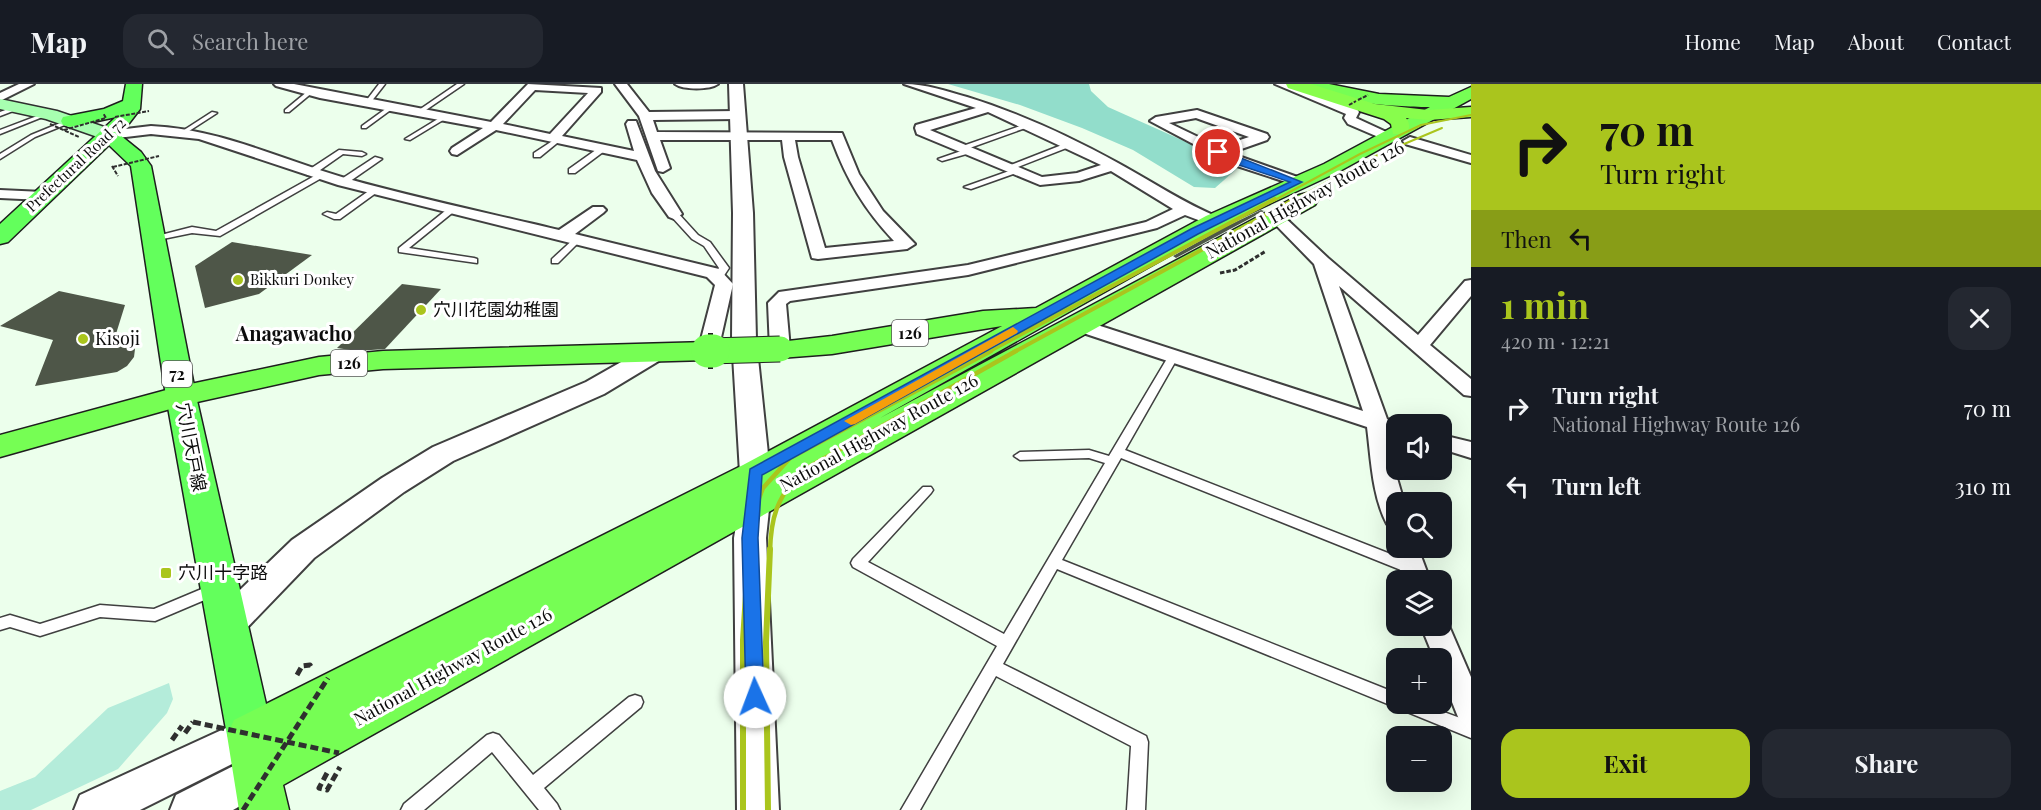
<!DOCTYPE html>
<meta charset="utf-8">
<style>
body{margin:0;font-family:"Playfair Display","Noto Sans JP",serif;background:#242831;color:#f1f3f6;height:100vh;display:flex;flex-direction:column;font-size:22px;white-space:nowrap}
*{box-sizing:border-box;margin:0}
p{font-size:20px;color:#9ea1a6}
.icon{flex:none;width:33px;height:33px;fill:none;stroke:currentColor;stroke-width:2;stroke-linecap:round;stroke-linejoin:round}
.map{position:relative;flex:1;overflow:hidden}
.details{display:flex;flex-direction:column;background:#171b24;width:570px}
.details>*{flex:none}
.guide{background:#aac51d;color:#111;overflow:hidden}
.fabs{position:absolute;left:1386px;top:330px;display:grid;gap:12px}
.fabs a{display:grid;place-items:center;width:66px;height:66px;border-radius:12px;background:#171b24;box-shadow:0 6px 24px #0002;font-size:30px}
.pin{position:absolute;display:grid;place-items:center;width:51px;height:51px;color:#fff;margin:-26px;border:3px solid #fff;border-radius:50%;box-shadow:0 2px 6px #0007}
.me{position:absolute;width:66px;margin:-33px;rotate:358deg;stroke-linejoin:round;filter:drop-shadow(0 0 4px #0008)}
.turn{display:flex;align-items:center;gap:21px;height:126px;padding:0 30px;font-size:27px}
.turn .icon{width:78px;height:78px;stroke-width:2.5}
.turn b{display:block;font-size:42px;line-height:51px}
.then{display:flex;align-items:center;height:57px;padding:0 30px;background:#0003;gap:12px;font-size:22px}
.round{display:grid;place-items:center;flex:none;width:63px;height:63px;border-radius:18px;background:#242831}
.summary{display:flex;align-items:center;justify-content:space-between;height:102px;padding:0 30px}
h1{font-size:36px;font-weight:700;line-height:45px;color:#aac51d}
.action{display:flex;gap:12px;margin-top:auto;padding:12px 30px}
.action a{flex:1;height:69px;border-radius:18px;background:#aac51d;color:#111;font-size:24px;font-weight:700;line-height:69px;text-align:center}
.action a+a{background:#242831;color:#f1f3f6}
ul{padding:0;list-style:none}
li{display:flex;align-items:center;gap:18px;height:78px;padding:0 30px}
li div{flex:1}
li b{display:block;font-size:22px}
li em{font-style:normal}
header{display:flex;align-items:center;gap:36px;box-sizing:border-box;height:84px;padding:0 30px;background:#171b24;border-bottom:2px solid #363941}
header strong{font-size:28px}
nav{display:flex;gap:33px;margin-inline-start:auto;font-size:21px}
.search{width:420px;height:54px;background:#242831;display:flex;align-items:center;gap:15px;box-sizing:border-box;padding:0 21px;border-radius:18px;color:#9ea1a6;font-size:22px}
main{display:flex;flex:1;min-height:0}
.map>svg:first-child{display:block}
.green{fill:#b4ecda}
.forest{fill:#92ddcb}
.building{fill:#4e5648}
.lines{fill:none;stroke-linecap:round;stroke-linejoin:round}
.service-casing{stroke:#404040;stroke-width:3}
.minor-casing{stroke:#404040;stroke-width:4}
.tertiary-casing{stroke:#404040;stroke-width:4}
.secondary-casing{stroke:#2f2f2f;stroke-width:3}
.primary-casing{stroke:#1e1e1e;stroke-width:3}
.trunk-casing{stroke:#1e1e1e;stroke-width:3}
.motorway-casing{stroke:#1e1e1e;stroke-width:3}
.path-far2{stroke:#2f2f2f;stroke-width:2;stroke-dasharray:4 1.5;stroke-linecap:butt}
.path-far1{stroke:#2f2f2f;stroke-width:3;stroke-dasharray:4.5 2;stroke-linecap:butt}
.path{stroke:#2f2f2f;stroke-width:5;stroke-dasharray:8 4;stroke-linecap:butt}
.service{fill:#fff;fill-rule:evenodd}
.minor{fill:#fff;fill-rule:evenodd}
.tertiary{fill:#fff;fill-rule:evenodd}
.secondary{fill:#a7ffb0;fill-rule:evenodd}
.primary{fill:#63ff5c;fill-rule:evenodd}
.trunk{fill:#76fe54;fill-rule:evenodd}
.motorway{fill:#88fd4c;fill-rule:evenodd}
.rail-far3{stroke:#aac51d;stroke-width:2}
.rail-far2{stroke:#aac51d;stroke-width:4}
.rail-far1{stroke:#aac51d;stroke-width:4.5}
.rail{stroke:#aac51d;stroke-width:6}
.trunk-bridge-far1-casing{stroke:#1e1e1e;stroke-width:27;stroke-linecap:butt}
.trunk-bridge-casing{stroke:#1e1e1e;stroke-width:36;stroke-linecap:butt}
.path-bridge-far1{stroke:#2f2f2f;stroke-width:2;stroke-dasharray:4 1.5;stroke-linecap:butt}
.path-bridge{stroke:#2f2f2f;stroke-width:5;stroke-dasharray:8 4;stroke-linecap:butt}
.trunk-bridge-far1{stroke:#76fe54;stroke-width:25}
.trunk-bridge{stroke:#76fe54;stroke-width:33}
.route{fill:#1a73e8;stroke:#114b97;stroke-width:1.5}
.slow{fill:#f59e0b}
.poi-dot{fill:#aac51d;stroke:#fff;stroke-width:2}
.labels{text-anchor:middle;stroke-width:6;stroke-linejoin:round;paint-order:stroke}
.far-street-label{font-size:15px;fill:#0d0d0d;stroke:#fff}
.far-poi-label{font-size:15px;fill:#0d0d0d;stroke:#fff;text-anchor:start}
.shield{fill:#fff;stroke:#565656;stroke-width:1.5}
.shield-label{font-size:16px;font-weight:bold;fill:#0d0d0d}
.street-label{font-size:18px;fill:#0d0d0d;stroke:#fff}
.poi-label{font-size:18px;fill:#0d0d0d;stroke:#fff;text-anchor:start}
.neighbourhood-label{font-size:20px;font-weight:bold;fill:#0d0d0d;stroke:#fff}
</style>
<header>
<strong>Map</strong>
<div class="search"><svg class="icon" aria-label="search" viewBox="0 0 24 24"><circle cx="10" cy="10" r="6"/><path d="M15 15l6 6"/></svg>Search here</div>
<nav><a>Home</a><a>Map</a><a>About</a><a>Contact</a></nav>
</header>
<main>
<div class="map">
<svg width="1471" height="726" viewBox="0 0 1471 726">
<rect width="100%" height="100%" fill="#ecffec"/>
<path class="green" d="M169,599L173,615L167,629L118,685L31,726H0V707L35,693L108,624Z"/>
<path class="forest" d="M948,0H1089L1091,7L1108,23L1240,82L1215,104L1194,103L1133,66L1082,44L1020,21Z"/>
<g class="building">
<path d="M1261,126L1264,127L1176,174L1173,172L1223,144Z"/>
<path d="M232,158L312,171L259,210L205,224L195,182Z"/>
<path d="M402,200L441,205L385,265L357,267L337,264Z"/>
<path d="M59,207L125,221L115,253L129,258L135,265L134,273L127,282L117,288L35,302L53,256L0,242Z"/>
</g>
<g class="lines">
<defs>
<g id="service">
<path d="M379,0H385L371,18H367L366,17Z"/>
<path d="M457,0H464L423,28H419V26Z"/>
<path d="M308,7L313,8L289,28H285V26Z"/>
<path d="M19,21L21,22V24L0,32V28Z"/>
<path d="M391,21L396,22L366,44H362V42Z"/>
<path d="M212,28L217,29L186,49L181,48Z"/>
<path d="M45,29L50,30L0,50V46Z"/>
<path d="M446,30L449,32L448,33L410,56L405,55Z"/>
<path d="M70,35L72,36V38L35,53L0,75V70L31,51Z"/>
<path d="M1029,39L1032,41L1031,42L964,66L957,64Z"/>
<path d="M557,54L562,55L540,73H534V69Z"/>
<path d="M1067,59L1074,61L1010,86L1003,84Z"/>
<path d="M600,63L607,65L575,89H569V85Z"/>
<path d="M967,65H970V69L942,77L938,75Z"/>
<path d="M339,66L362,68L366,70L362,72L343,70L313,91H307V87Z"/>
<path d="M375,73L382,75L346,100H340V96Z"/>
<path d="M1012,86L1019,88L971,105L964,103Z"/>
<path d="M318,90L325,92L220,152L192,149L153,157L149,154L192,143L216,147Z"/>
<path d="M373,104L380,106L340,135H334L323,130L327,128L336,130Z"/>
<path d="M450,123L457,125L409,164L474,174L477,175V179L399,168V164Z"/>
<path d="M671,128H677L698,151L710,158L729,184L721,196L718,197L713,194L719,184L704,162L692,155L671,132Z"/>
<path d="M577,152L581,155L580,157L558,179H552V175Z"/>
<path d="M1173,270L1178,273L1125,366L1416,480L1418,484L1416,488L1411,489L1406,488L1121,374L1062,476L1396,609V620H1422L1471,638V654L1057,485L1003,580L1146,652L1148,658L1145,726H1127L1131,662L996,592L920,726H901L997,562L853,483L851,479L853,475L923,403H931L933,406L931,409L868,478L1004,550L1105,379L1089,374L1020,376L1014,372L1020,368L1089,366L1109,372L1168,273Z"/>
<path d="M216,499L221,501L223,505L221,509L155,537L100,533L40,552L10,543L0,546V534L10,531L40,540L100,521L154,525Z"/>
<path d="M635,611L641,613L643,618L641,623L544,704L557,720L560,726H539L492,668L424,726H401L404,720L487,651L493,649L499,651L533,691L629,613Z"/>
</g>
<g id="minor">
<path d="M19,0H34L0,17V9Z"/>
<path d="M274,0H294L491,38L528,0L601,4V8L562,52L634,67L626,40L628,37H636L655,87L682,130L674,135L669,133L652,109L637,76L496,46L457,71L452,70L450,67L452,64L483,44L320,14L276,2ZM535,6L588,9L550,50L503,40Z"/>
<path d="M615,0H627L649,28L737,27L743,31L737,35L653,36L657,48L842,49L859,90L883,127L915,160L907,165L818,175L812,174L784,73L782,56H660L670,84L663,88L658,87L639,32ZM795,56H832C847,96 864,125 894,157L825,164L798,73Z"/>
<path d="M675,0H718C710,6 683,6 675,0Z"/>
<path d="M904,0C926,0 946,7 967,13C1019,29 1071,53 1118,79C1153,98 1183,119 1220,134L1222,137L1214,142L1185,131L1157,144L968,191L790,217L786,220L790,265L787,269H773L770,265L768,219L779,208L968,181L1146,138L1173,125L1111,87L1079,97L1040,101L917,50L915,44L916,41L976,24ZM988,28L1101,81L1077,89L1042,93L930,46Z"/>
<path d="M1275,0H1291L1357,25L1359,28L1356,34L1395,52L1388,56L1383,55L1348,40L1344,34L1346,30Z"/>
<path d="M1197,26L1267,50L1269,53L1267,56L1230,69L1303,95L1305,98L1298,102L1231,80L1150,37L1156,33ZM1196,34L1249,53L1219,63L1169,39Z"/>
<path d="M151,42C220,45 280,75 345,94C416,114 488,129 559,146L593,123H603L606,126L603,129L575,150L719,185L733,200L718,267L715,271H701L698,267L715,201L707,193L338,101L199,55L151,50L109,55L103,51L109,47Z"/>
<path d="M1410,53L1471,71V79L1405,60L1403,57Z"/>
<path d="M0,106L43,108L50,112L43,116L0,114Z"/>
<path d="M1276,128L1281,130L1328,174L1418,251L1465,197L1471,196V212L1430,261L1471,295V312L1464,311L1339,202L1387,335L1404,340H1396V352L1390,351L1397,394L1404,418H1396V443L1387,440C1372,412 1371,374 1367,343L1071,245L1069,241L1071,237H1085L1363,327L1314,180L1271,136L1268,133L1271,130Z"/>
<path d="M1442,351L1471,358V374L1442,365Z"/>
<path d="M1396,457V464H1418L1430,496H1404L1392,464Z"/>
<path d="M1442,533L1445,534L1449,542L1471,593V642L1460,638L1442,593V574H1434L1421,542H1442Z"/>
</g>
<g id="tertiary">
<path d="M729,0H743L753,129L756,255L770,389V416L766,454L779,726H737L734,454L740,416V389L732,255L733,129Z"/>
<path d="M653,263L662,265L665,270L662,275L604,310L453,377L404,408L314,474L240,551L227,556L214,551L209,541L214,531L292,456L382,394L433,363L586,298L644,265Z"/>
<path d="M250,633L264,638L270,651L264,664L140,726H74L80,711Z"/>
<path d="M257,670L272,676L278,690L272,704L233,726H170L176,711Z"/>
</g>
<path id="secondary" d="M0,15L57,27L116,47L119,51L116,55L109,57L46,35L0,25Z"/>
<path id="primary" d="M126,0H142L140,25L120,51L141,68L151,82L196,312L273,651L266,666L250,672L234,666L227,651L166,312L131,82L109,61L8,158L0,160V140L116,33L70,43L63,41L61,37L63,33L104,25L123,17Z"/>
<g id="trunk">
<path d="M1305,0H1329L1379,10L1449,13L1471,3V15L1338,88L1222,142L880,334L1299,111L1307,109L1315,111L1318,116L1315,121L283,701L289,726H239L227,651L234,636L743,381L1002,242L832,270L780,274L770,271L766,265L770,259L832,252L983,227L1036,224L1206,132L1324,80L1430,23C1405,23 1319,19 1305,0Z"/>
<path d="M708,258L718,261L722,267L718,273L708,276L383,285L319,291L188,320L0,373V351L181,302L319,273L383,267Z"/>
</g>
<path id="motorway" d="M1286,0H1311L1375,20L1428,26L1471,23V33L1428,36L1406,34C1410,39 1410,44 1407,50H1393L1391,40L1384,35L1288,4Z"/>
</defs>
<use href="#service" class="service-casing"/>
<use href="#minor" class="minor-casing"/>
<use href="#tertiary" class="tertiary-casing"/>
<use href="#secondary" class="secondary-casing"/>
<use href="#primary" class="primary-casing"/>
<use href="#trunk" class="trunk-casing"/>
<use href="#motorway" class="motorway-casing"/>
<g class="path-far2">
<path d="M112,82L118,92"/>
<path d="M1325,106L1333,109L1329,116"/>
</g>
<path class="path-far1" d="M1220,189L1235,186L1266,167"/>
<g class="path">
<path d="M297,591L302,582L310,581L312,584"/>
<path d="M185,649L193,638"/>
<path d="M172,656L182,642"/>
<path d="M327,689L319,704L327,706L340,683"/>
</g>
<use href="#service" class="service"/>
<use href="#minor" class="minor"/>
<use href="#tertiary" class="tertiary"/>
<use href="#secondary" class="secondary"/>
<use href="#primary" class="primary"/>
<use href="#trunk" class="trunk"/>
<use href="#motorway" class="motorway"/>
<g class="rail-far3">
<path d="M1273,117L1360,70L1421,41L1471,31"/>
<path d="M1292,117L1371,74L1442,44"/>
</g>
<g class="rail-far2">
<path d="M988,268L1275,115"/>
<path d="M1014,268L1295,115"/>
</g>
<g class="rail-far1">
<path d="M749,467L751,435L763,404L790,374L991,267"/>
<path d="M770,467C771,432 777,417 798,389L1016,267"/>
</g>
<g class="rail">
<path d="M743,726V556L749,465"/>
<path d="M768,726L766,558L770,465"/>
</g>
<defs>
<path id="trunk-bridge-far1" d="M708,267L780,265"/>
<path id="trunk-bridge" d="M708,267H713"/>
</defs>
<use href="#trunk-bridge-far1" class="trunk-bridge-far1-casing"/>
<use href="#trunk-bridge" class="trunk-bridge-casing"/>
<g class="path-bridge-far1">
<path d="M1358,16L1368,11"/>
<path d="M1349,21L1356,17"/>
<path d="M115,33L149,27"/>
<path d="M50,40L79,53"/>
<path d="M64,46L106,34L103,29"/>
<path d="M113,83L159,72"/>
</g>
<g class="path-bridge">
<path d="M193,638L339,669"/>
<path d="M243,726L328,594"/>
</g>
<use href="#trunk-bridge-far1" class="trunk-bridge-far1"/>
<use href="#trunk-bridge" class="trunk-bridge"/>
</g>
<path class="route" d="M1218,65L1302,98L1198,150L762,391L758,454L764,613L761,618L755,621L748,618L746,613L742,454L750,385L1191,145L1290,98L1233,79L1215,70L1214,68Z"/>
<path class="slow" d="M1013,243L1018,247L1017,249L855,340L851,341L844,337Z"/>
<g class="poi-dot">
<circle cx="238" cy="196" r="6"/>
<circle cx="421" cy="226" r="6"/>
<circle cx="83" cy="255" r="6"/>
<rect x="160" y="483" width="12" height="12" rx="3"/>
</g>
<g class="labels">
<g class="far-street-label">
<text transform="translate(76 81) rotate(-43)" y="5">Prefectural Road 72</text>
</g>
<g class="far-poi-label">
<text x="250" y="201">Bikkuri Donkey</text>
</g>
<g class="shield">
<rect x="892" y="236" width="36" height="26" rx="4.5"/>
<rect x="331" y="266" width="36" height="26" rx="4.5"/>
<rect x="162" y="277" width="30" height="26" rx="4.5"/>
</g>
<g class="shield-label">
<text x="910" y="255">126</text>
<text x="349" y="285">126</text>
<text x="177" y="296">72</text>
</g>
<g class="street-label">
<text transform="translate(1305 116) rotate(-29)" y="6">National Highway Route 126</text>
<text transform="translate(879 349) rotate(-29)" y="6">National Highway Route 126</text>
<text transform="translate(191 363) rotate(79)" y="6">穴川天戸線</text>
<text transform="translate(453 583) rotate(-29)" y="6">National Highway Route 126</text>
</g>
<g class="poi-label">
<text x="433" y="232">穴川花園幼稚園</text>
<text x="95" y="261">Kisoji</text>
<text x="178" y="495">穴川十字路</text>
</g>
<g class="neighbourhood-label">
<text x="294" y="257">Anagawacho</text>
</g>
</g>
</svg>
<div class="fabs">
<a><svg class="icon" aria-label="sound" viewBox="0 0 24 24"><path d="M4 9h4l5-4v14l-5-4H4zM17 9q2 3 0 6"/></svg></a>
<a><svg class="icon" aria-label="search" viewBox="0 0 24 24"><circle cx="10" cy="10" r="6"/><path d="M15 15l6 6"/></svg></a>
<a><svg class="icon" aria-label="layers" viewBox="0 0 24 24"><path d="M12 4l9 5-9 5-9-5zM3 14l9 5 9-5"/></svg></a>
<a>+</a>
<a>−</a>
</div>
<div class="pin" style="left:1218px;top:68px;background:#d93025"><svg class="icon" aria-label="arrive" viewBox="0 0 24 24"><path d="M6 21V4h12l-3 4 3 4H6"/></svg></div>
<svg class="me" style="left:755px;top:613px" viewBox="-20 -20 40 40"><circle r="19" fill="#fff"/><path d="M0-13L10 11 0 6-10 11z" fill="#1a73e8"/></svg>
</div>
<section class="details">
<div class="guide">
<div class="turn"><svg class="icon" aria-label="right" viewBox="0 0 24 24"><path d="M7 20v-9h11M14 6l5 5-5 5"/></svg><div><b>70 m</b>Turn right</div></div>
<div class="then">Then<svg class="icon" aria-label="left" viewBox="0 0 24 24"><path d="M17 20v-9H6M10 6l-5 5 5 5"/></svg></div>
</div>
<div class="summary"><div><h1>1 min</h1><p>420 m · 12:21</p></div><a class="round"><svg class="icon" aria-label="close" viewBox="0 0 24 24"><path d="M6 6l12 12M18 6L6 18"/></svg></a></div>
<ul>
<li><svg class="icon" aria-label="right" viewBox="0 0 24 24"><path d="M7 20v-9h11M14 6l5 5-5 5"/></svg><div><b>Turn right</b><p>National Highway Route 126</p></div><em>70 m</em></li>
<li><svg class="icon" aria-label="left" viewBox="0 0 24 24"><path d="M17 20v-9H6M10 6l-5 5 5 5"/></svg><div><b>Turn left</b></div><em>310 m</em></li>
</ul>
<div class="action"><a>Exit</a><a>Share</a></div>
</section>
</main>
